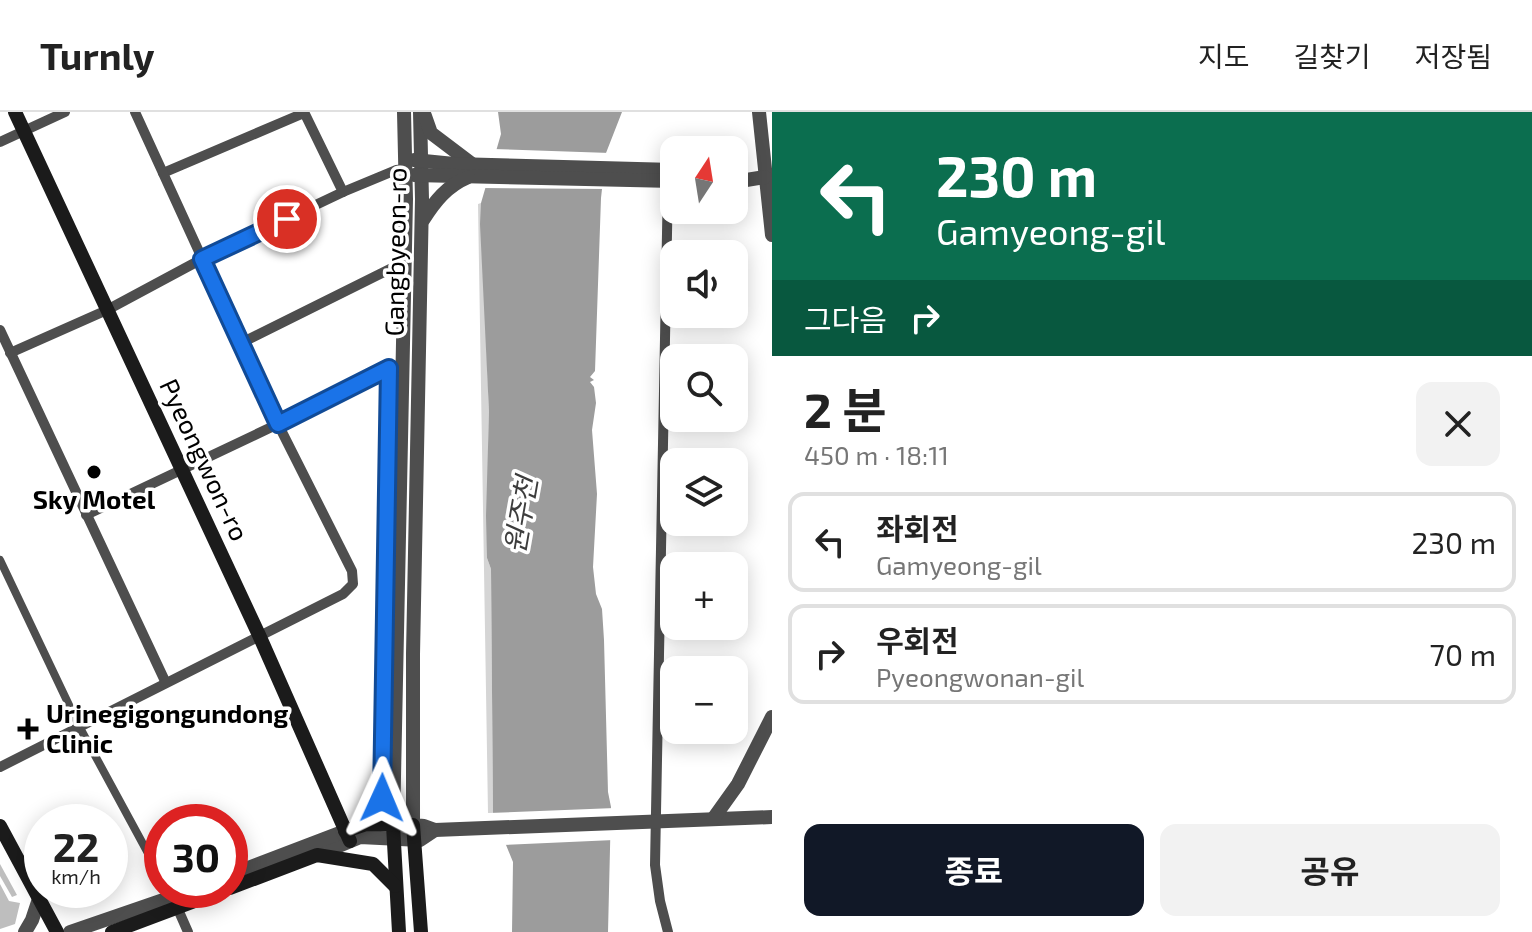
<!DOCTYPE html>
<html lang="ko">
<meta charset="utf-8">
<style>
body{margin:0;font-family:"Exo 2","Noto Sans KR",sans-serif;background:#f2f2f2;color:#222;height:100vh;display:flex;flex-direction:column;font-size:30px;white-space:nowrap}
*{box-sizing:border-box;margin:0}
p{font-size:26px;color:#767676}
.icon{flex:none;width:44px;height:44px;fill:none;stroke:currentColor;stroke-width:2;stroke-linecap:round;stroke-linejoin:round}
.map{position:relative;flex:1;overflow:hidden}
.side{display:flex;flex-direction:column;background:#fff;width:760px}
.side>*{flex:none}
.banner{background:#0b6e4f;color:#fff;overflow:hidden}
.needle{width:52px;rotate:12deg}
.buttons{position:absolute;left:660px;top:24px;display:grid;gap:16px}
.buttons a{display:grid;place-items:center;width:88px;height:88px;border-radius:16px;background:#fff;box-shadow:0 4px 20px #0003;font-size:40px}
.speed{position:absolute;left:24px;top:692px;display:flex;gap:16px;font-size:40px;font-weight:700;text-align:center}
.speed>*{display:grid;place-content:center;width:104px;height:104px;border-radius:50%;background:#fff;box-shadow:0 4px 20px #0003;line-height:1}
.speed small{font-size:20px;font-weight:400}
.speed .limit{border:12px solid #d22;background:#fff;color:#111}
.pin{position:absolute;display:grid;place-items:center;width:68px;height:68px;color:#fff;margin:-34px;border:4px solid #fff;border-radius:50%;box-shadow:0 2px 8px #0007}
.me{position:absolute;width:88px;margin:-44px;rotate:1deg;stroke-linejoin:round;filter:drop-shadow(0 0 6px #0008)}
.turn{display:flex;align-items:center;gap:28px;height:168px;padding:0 32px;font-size:36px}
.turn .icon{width:104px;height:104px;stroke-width:2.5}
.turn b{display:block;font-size:56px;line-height:68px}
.then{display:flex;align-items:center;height:76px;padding:0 32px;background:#0003;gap:16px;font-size:30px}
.round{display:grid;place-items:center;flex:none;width:84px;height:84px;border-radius:16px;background:#f2f2f2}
.head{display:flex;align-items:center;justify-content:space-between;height:136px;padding:0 32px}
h1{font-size:48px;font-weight:700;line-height:60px}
.button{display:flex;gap:16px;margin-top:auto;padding:16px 32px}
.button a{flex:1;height:92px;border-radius:16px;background:#111827;color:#fff;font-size:32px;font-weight:700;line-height:92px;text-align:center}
.button a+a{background:#f2f2f2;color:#222}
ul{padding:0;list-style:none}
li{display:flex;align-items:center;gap:24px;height:100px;margin:0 16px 12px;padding:0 16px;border:4px solid #e0e0e0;border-radius:16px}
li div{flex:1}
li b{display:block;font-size:30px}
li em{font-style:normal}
header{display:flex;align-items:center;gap:48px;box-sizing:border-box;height:112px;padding:0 40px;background:#fff;border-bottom:2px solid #e0e0e0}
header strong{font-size:38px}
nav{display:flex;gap:44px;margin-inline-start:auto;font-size:28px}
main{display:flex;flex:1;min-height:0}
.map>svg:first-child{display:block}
.green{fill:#d5d5d5}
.water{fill:#9c9c9c}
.pier{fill:#fff}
.building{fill:#bebebe}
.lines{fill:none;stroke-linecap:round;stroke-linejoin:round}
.pedestrian{stroke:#4e4e4e;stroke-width:8}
.minor{stroke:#4e4e4e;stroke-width:10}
.tertiary{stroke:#4e4e4e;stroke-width:14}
.secondary{stroke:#1b1b1b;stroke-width:14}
.route-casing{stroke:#114b97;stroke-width:20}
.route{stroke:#1a73e8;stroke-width:14}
.poi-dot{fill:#000;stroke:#fff;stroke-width:3}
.labels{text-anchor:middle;stroke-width:7;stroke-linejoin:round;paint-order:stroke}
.street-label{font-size:26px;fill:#000;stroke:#fff}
.poi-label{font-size:26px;font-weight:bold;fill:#000;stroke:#fff}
.water-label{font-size:28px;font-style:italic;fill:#3d3d3d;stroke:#fff}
</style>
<header>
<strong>Turnly</strong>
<nav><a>지도</a><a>길찾기</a><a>저장됨</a></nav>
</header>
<main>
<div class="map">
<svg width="772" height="820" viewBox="0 0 772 820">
<rect width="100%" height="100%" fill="#fff"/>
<path class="green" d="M481,91L489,300L487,446L491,457L493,701H488L478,92Z"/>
<path class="water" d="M498,0H622L606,41L601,86L595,259L590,265L594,268L590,270L594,275L596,291L592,318L597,382L593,455L596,482L602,497L604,528L608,680L611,695L608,820H512L513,750L493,701L491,457L487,446L486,404L489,300L480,112L481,91L501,22Z"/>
<g class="pier">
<path d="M493,37L610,41L606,77L482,76Z"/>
<path d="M615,696L614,728L502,733L489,701Z"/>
</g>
<g class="building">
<path d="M0,752L17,783L12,785L0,764Z"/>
<path d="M0,772L9,789L20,791L15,812L0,817Z"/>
</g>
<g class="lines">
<path class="pedestrian" d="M0,448L79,614L162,767"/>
<g class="minor">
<path d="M304,0L343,80"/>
<path d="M0,30L65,0"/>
<path d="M163,61L304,1"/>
<path d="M0,218L165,569"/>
<path d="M241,231L392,156"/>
<path d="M10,241L107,198L202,147L343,80L396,58L406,57"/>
<path d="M86,403L278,312L389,256L382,686L390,707"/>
<path d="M0,655L343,482L353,472L352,459L278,312L135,0"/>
<path d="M177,795L188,820"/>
<path d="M668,820L660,789L655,753L668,69"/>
</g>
<g class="tertiary">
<path d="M420,0L422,87L413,542V713L424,714L435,718L772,705"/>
<path d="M759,0L772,123"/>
<path d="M425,4L431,21L472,52"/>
<path d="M414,48L454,52L674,58"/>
<path d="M414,63L674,69"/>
<path d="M734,70L765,65"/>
<path d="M423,108C435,89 447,74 468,65"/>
<path d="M713,707L738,672L772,605"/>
<path d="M393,713L406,87L404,0"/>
<path d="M317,743L360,725L420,728L435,718"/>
<path d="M230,763L345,719"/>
<path d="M25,820L32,808L39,787"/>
<path d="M70,820L192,778"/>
</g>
<g class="secondary">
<path d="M15,0L259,523L350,729"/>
<path d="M393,713L399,820"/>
<path d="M0,714L57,820"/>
<path d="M345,719L366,712L413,713L421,820"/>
<path d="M230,776L317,743L373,752L395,774"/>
<path d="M112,820L224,778"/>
</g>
</g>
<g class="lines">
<defs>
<path id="route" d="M287,107L202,147L278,312L389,256L382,686"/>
</defs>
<use href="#route" class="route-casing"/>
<use href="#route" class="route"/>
</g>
<g class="poi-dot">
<circle cx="94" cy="360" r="8"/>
<path d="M24 605h8v8h8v8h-8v8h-8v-8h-8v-8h8z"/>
</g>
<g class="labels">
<g class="street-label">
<text transform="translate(396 140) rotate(-89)" y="9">Gangbyeon-ro</text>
<text transform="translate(204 348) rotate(65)" y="9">Pyeongwon-ro</text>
</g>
<g class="poi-label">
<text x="94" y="397">Sky Motel</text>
<text x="46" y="611" text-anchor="start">Urinegigongundong<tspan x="46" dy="30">Clinic</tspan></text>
</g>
<g class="water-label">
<text transform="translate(521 403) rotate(-80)" y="10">원주천</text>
</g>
</g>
</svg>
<div class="buttons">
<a><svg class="needle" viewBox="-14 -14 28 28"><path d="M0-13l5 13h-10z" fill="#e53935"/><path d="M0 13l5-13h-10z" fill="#767676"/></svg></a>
<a><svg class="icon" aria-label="sound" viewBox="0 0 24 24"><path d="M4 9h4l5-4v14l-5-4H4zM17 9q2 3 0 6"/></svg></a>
<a><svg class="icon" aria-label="search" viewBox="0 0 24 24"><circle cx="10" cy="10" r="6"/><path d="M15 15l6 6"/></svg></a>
<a><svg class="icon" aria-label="layers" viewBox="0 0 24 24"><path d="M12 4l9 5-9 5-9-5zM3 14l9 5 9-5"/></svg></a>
<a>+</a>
<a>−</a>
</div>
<div class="speed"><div>22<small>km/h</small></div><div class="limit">30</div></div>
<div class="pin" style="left:287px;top:107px;background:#d93025"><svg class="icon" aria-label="arrive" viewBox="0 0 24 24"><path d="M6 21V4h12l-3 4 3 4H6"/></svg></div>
<svg class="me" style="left:382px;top:686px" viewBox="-20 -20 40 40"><path d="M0-17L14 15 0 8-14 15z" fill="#1a73e8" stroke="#fff" stroke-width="4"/></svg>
</div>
<section class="side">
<div class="banner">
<div class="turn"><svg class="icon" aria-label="left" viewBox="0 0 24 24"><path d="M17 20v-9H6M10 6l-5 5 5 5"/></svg><div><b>230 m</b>Gamyeong-gil</div></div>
<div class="then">그다음<svg class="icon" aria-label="right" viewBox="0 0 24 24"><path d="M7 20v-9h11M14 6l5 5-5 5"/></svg></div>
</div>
<div class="head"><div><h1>2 분</h1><p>450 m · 18:11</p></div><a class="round"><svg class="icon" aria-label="close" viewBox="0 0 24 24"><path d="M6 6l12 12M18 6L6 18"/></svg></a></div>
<ul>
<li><svg class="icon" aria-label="left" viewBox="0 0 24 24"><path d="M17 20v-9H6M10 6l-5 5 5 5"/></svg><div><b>좌회전</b><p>Gamyeong-gil</p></div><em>230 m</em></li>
<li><svg class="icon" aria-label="right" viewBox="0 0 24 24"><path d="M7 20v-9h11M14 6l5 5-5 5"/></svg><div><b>우회전</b><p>Pyeongwonan-gil</p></div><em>70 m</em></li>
</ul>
<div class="button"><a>종료</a><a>공유</a></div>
</section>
</main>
